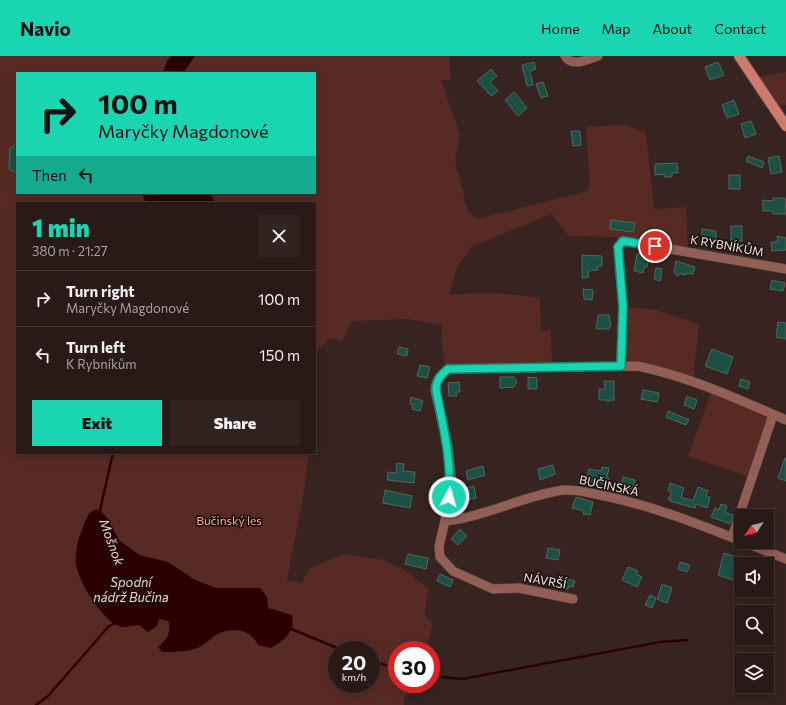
<!DOCTYPE html>
<meta charset="utf-8">
<style>
body{margin:0;font-family:Commissioner,sans-serif;background:#312320;color:#f1f3f6;height:100vh;display:flex;flex-direction:column;font-size:15px;white-space:nowrap}
*{box-sizing:border-box;margin:0}
p{font-size:13px;color:#a5a1a1}
.icon{flex:none;width:22px;height:22px;fill:none;stroke:currentColor;stroke-width:2;stroke-linecap:round;stroke-linejoin:round}
.map{position:relative;flex:1;overflow:hidden}
.side{position:absolute;left:16px;top:146px;width:300px;height:252px;display:flex;flex-direction:column;background:#291a17;border-radius:0px;box-shadow:0 2px 10px #0003,0 0 0 1px #453836}
.side>*{flex:none}
.banner{position:absolute;left:16px;top:16px;width:300px;height:122px;border-radius:0px;box-shadow:0 2px 10px #0003,0 0 0 1px #453836;background:#19d5b2;color:#111;overflow:hidden}
.needle{width:26px;rotate:235deg}
.tools{position:absolute;left:734px;top:453px;display:grid;gap:8px}
.tools a{display:grid;place-items:center;width:40px;height:40px;border-radius:0px;background:#291a17;box-shadow:0 2px 10px #0003,0 0 0 1px #453836;font-size:20px}
.speed{position:absolute;left:328px;top:585px;display:flex;gap:8px;font-size:20px;font-weight:700;text-align:center}
.speed>*{display:grid;place-content:center;width:52px;height:52px;border-radius:50%;background:#291a17;box-shadow:0 2px 10px #0003,0 0 0 1px #453836;line-height:1}
.speed small{font-size:10px;font-weight:400}
.speed .limit{border:6px solid #d22;background:#fff;color:#111}
.pin{position:absolute;display:grid;place-items:center;width:34px;height:34px;color:#fff;margin:-17px;border:2px solid #fff;border-radius:50%;box-shadow:0 1px 4px #0007}
.me{position:absolute;width:44px;margin:-22px;rotate:6deg;stroke-linejoin:round;filter:drop-shadow(0 0 3px #0008)}
.turn{display:flex;align-items:center;gap:14px;height:84px;padding:0 16px;font-size:18px}
.turn .icon{width:52px;height:52px;stroke-width:2.5}
.turn b{display:block;font-size:28px;line-height:34px}
.then{display:flex;align-items:center;height:38px;padding:0 16px;background:#0003;gap:8px;font-size:15px}
.round{display:grid;place-items:center;flex:none;width:42px;height:42px;border-radius:0px;background:#312320}
.head{display:flex;align-items:center;justify-content:space-between;height:68px;padding:0 16px}
h1{font-size:24px;font-weight:800;line-height:30px;color:#19d5b2}
.button{display:flex;gap:8px;margin-top:auto;padding:8px 16px}
.button a{flex:1;height:46px;border-radius:0px;background:#19d5b2;color:#111;font-size:16px;font-weight:800;line-height:46px;text-align:center}
.button a+a{background:#312320;color:#f1f3f6}
ul{padding:0;list-style:none}
li{display:flex;align-items:center;gap:12px;height:56px;padding:0 16px;border-top:1px solid #453836}
li div{flex:1}
li b{display:block;font-size:15px}
li em{font-style:normal}
header{display:flex;align-items:center;gap:24px;box-sizing:border-box;height:56px;padding:0 20px;background:#19d5b2;color:#111}
header strong{font-size:19px}
nav{display:flex;gap:22px;margin-inline-start:auto;font-size:14px}
.map>svg:first-child{display:block}
.green{fill:#572b23;fill-rule:evenodd}
.water{fill:#2b0000}
.lines{fill:none;stroke-linecap:round;stroke-linejoin:round}
.stream{stroke:#2b0000;stroke-width:2.5}
.building{fill:#1d5044;stroke:#4f6860}
.street-casing{stroke:#513e3a;stroke-width:10}
.secondary-casing{stroke:#513e3a;stroke-width:12}
.street{stroke:#935e54;stroke-width:9}
.secondary{stroke:#ce7b6b;stroke-width:10}
.route-casing{stroke:#108a74;stroke-width:10}
.route{stroke:#19d5b2;stroke-width:7}
.labels{text-anchor:middle;stroke-width:3;stroke-linejoin:round;paint-order:stroke}
.street-label{font-size:12px;fill:#f4e6e3;stroke:#180f0e}
.park-label{font-size:12px;fill:#fba897;stroke:#180f0e}
.water-label{font-size:13px;font-style:italic;fill:#f9cdc4;stroke:#180f0e}
</style>
<header>
<strong>Navio</strong>
<nav><a>Home</a><a>Map</a><a>About</a><a>Contact</a></nav>
</header>
<div class="map">
<svg width="786" height="649" viewBox="0 0 786 649">
<rect width="100%" height="100%" fill="#37231f"/>
<g class="green">
<path d="M0,0H172L167,5L163,17H17V137H142L146,147H17V397H309L303,441L287,524L302,527L309,513L343,498L383,504L404,514L429,533L424,559L433,567L426,594H397V628H414L404,643V649H0ZM90,455L112,474L119,484L139,499L168,506L195,524L216,532H232L267,541L268,552L294,568L286,583L255,582L246,575H226L218,578L201,591L184,596L167,583L170,570L169,565L159,562L122,572L113,567L85,533L76,508L77,487ZM337,594H371V628H337Z"/>
<path d="M195,0H449L451,24H441L460,79L455,104L468,156L478,163L588,135L590,126L586,71L626,69L646,77L654,153L686,151L688,192L614,181L569,180L552,158L471,191L457,211L449,239C481,236 509,237 540,242L541,275L551,274L552,308L502,307L445,310L441,280L443,270L409,263L352,265L342,285L330,282L315,297V147H215L210,137H315V17H183Z"/>
<path d="M786,16V49H779L758,21Z"/>
<path d="M623,250L655,254L699,268L693,324L623,307Z"/>
<path d="M711,337L736,346L770,363L749,421L688,400Z"/>
</g>
<g class="water">
<path d="M172,0H195L183,17H163L167,5Z"/>
<path d="M142,137H210L215,147H146Z"/>
<path d="M96,453L105,459L119,484L139,499L168,506L195,524L216,532H260L267,541L268,552L292,559C295,576 284,584 271,592L258,589C251,574 234,570 219,577C211,581 206,588 199,591C186,596 175,596 162,596L158,591C166,584 173,576 168,565L159,563L157,570L148,576L139,569C134,569 126,572 121,571C104,567 78,525 76,508C75,495 78,483 83,472C86,464 87,457 96,453Z"/>
</g>
<g class="lines">
<g class="stream">
<path d="M101,457L100,454L113,397"/>
<path d="M289,572L342,594"/>
<path d="M371,605L397,612"/>
<path d="M431,620L462,623L660,586L687,584"/>
<path d="M36,649L48,640L109,570L115,567"/>
</g>
</g>
<g class="building">
<path d="M534,6L536,13L530,15L533,29L527,30L522,9Z"/>
<path d="M718,6L724,19L710,24L705,11Z"/>
<path d="M491,13L497,20L490,26L498,35L491,40L477,25Z"/>
<path d="M543,26L548,40L541,42L536,28Z"/>
<path d="M514,36L527,52L518,60L505,44Z"/>
<path d="M734,44L739,58L727,62L722,49Z"/>
<path d="M751,65L756,78L745,82L741,68Z"/>
<path d="M571,75H580L581,89L573,90Z"/>
<path d="M17,88V117L9,113L10,92Z"/>
<path d="M748,100L764,106L762,112L746,105Z"/>
<path d="M779,100L782,116L771,118L768,102Z"/>
<path d="M677,107L678,117H672V121H664V118L655,119V108Z"/>
<rect x="729" y="119" width="11" height="14"/>
<path d="M773,142H785L786,158H773V155H763V144L773,145Z"/>
<path d="M611,164L635,167L633,176L610,173Z"/>
<rect x="731" y="170" width="11" height="15"/>
<path d="M702,173L716,175V185L702,184Z"/>
<path d="M777,180L786,182V194L772,195L771,186H778Z"/>
<path d="M639,197L649,200L647,211H644L643,217L634,215L637,198Z"/>
<path d="M582,199L602,200V210H598V214L588,215L589,221L582,222Z"/>
<path d="M676,205L695,211L693,218L686,217V219L680,218L677,220L674,216Z"/>
<path d="M656,212L662,213L660,225L654,223Z"/>
<path d="M772,224L785,227L783,235L770,233Z"/>
<path d="M583,233L593,234L592,244L584,243Z"/>
<path d="M598,259H609L611,270H609V273H596Z"/>
<path d="M778,266L786,267V283L776,281Z"/>
<path d="M399,291L408,293L407,300L397,298Z"/>
<path d="M712,293L733,301L727,318L705,310Z"/>
<path d="M420,309L430,311L427,322L417,320Z"/>
<path d="M500,321H514L517,326L514,331L500,332Z"/>
<path d="M528,321L537,322V333H528Z"/>
<path d="M741,323L750,326L748,333L739,330Z"/>
<path d="M604,325H614V344H610L608,346L606,344H599V333H605Z"/>
<path d="M459,326L460,336H456L457,340H449L448,327Z"/>
<path d="M643,334L659,337L657,346L641,343Z"/>
<path d="M687,340L697,344L694,353L684,349Z"/>
<path d="M411,341L423,345L420,355L412,353L413,349L410,348Z"/>
<path d="M668,355L689,364L686,369L666,361Z"/>
<path d="M785,402H786V425L778,422Z"/>
<path d="M397,407L404,408L403,415L415,416L414,427L387,424L388,416L396,417Z"/>
<path d="M553,409L555,418L540,424L538,413Z"/>
<path d="M483,410L485,419L468,424L466,415Z"/>
<path d="M602,411L609,412L607,420L609,423L606,428L586,424L589,413L601,415Z"/>
<path d="M623,421L635,424L633,433L621,430Z"/>
<path d="M670,427L684,432L681,441L693,445L698,431L708,435L706,440L710,441L707,452L696,448L695,452L670,445L671,443H668L672,436L668,435Z"/>
<path d="M474,430L476,442L461,445L459,434Z"/>
<path d="M385,434L412,440L410,452L383,447Z"/>
<path d="M576,441L593,446L590,459L583,458L584,455L572,452Z"/>
<path d="M721,448L727,450L725,456L733,459L730,468L711,461L715,452L719,454Z"/>
<path d="M460,473L467,480L458,489L451,483Z"/>
<path d="M548,492L560,494L558,504L546,502Z"/>
<path d="M724,497L740,502L733,524L718,519Z"/>
<path d="M408,498L428,502L426,513L405,508Z"/>
<path d="M680,506L690,509L687,516L678,513Z"/>
<path d="M628,511L638,515L636,518L642,521L637,531L622,524Z"/>
<path d="M440,518L453,524L450,531L437,525Z"/>
<path d="M565,522L575,525L573,531L569,530L568,533L562,532Z"/>
<path d="M662,528L672,532L667,547L657,543Z"/>
<path d="M650,539L656,542L652,552L645,549Z"/>
</g>
<g class="lines">
<defs>
<g id="street">
<path d="M565,0C572,12 588,3 598,0"/>
<path d="M621,309L623,250L618,191L623,185L786,213"/>
<path d="M445,465C483,461 519,442 557,435C573,432 589,437 605,440C652,450 696,467 741,485"/>
<path d="M732,481L773,359"/>
<path d="M744,486L786,503"/>
<path d="M573,543L519,532L493,533L453,515L440,501L439,490L445,465L451,420L448,391L435,334C436,324 440,320 448,313L638,310C690,321 738,343 786,364"/>
</g>
<path id="secondary" d="M739,0L786,70"/>
</defs>
<use href="#street" class="street-casing"/>
<use href="#secondary" class="secondary-casing"/>
<use href="#street" class="street"/>
<use href="#secondary" class="secondary"/>
</g>
<g class="lines">
<defs>
<path id="route" d="M449,441C452,404 443,370 436,334C436,324 440,320 448,313L621,310L623,250L618,191L623,185L655,190"/>
</defs>
<use href="#route" class="route-casing"/>
<use href="#route" class="route"/>
</g>
<g class="labels">
<g class="street-label">
<text transform="translate(727 190) rotate(10)" y="4">K RYBNÍKŮM</text>
<text transform="translate(609 430) rotate(12)" y="4">BUČINSKÁ</text>
<text transform="translate(545 525) rotate(10)" y="4">NÁVRŠÍ</text>
</g>
<g class="park-label">
<text x="229" y="469">Bučinský les</text>
</g>
<g class="water-label">
<text transform="translate(112 486) rotate(70)" y="5">Mošnok</text>
<text x="131" y="531">Spodní<tspan x="131" dy="15">nádrž Bučina</tspan></text>
</g>
</g>
</svg>
<div class="tools">
<a><svg class="needle" viewBox="-14 -14 28 28"><path d="M0-13l5 13h-10z" fill="#e53935"/><path d="M0 13l5-13h-10z" fill="#a5a1a1"/></svg></a>
<a><svg class="icon" aria-label="sound" viewBox="0 0 24 24"><path d="M4 9h4l5-4v14l-5-4H4zM17 9q2 3 0 6"/></svg></a>
<a><svg class="icon" aria-label="search" viewBox="0 0 24 24"><circle cx="10" cy="10" r="6"/><path d="M15 15l6 6"/></svg></a>
<a><svg class="icon" aria-label="layers" viewBox="0 0 24 24"><path d="M12 4l9 5-9 5-9-5zM3 14l9 5 9-5"/></svg></a>
</div>
<div class="speed"><div>20<small>km/h</small></div><div class="limit">30</div></div>
<div class="pin" style="left:655px;top:190px;background:#d93025"><svg class="icon" aria-label="arrive" viewBox="0 0 24 24"><path d="M6 21V4h12l-3 4 3 4H6"/></svg></div>
<svg class="me" style="left:449px;top:441px" viewBox="-20 -20 40 40"><circle r="17" fill="#19d5b2" stroke="#fff" stroke-width="3"/><path d="M0-11L8 9 0 5-8 9z" fill="#fff"/></svg>
<div class="banner">
<div class="turn"><svg class="icon" aria-label="right" viewBox="0 0 24 24"><path d="M7 20v-9h11M14 6l5 5-5 5"/></svg><div><b>100 m</b>Maryčky Magdonové</div></div>
<div class="then">Then<svg class="icon" aria-label="left" viewBox="0 0 24 24"><path d="M17 20v-9H6M10 6l-5 5 5 5"/></svg></div>
</div>
<section class="side">
<div class="head"><div><h1>1 min</h1><p>380 m · 21:27</p></div><a class="round"><svg class="icon" aria-label="close" viewBox="0 0 24 24"><path d="M6 6l12 12M18 6L6 18"/></svg></a></div>
<ul>
<li><svg class="icon" aria-label="right" viewBox="0 0 24 24"><path d="M7 20v-9h11M14 6l5 5-5 5"/></svg><div><b>Turn right</b><p>Maryčky Magdonové</p></div><em>100 m</em></li>
<li><svg class="icon" aria-label="left" viewBox="0 0 24 24"><path d="M17 20v-9H6M10 6l-5 5 5 5"/></svg><div><b>Turn left</b><p>K Rybníkům</p></div><em>150 m</em></li>
</ul>
<div class="button"><a>Exit</a><a>Share</a></div>
</section>
</div>
